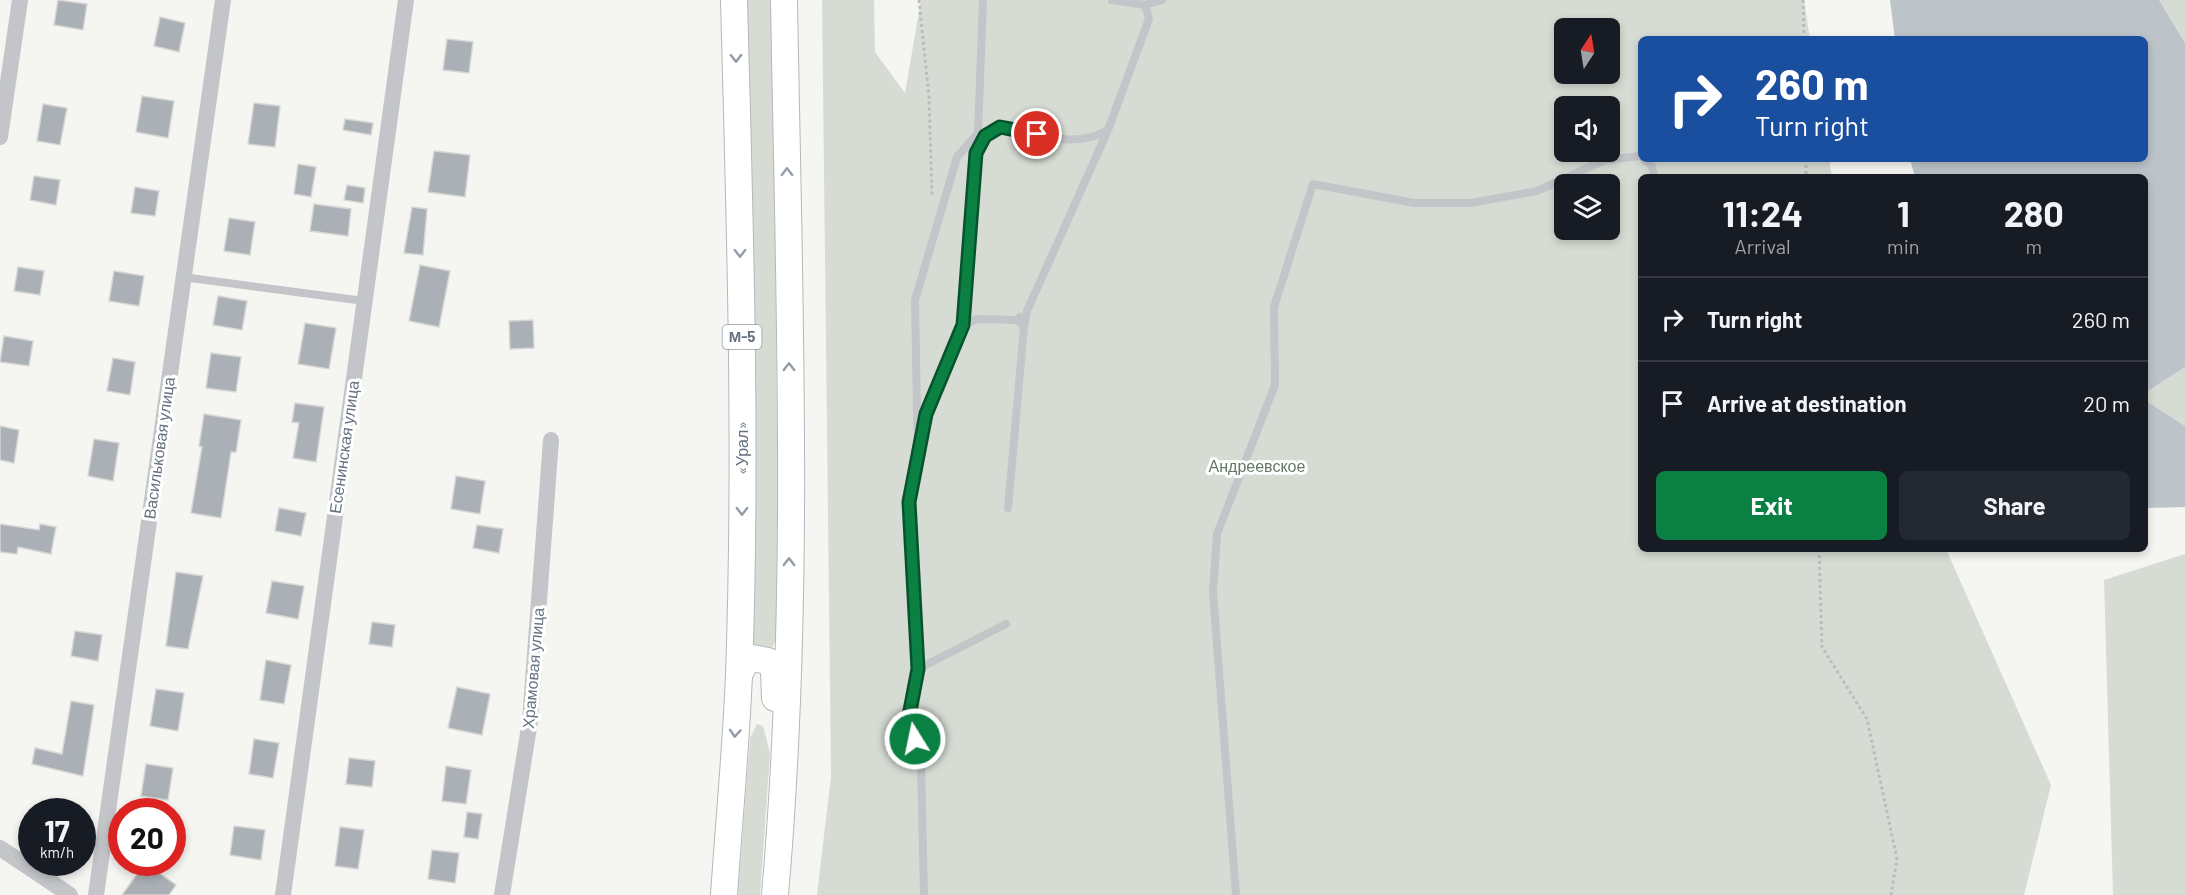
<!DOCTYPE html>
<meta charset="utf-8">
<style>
body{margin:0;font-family:Barlow,sans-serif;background:#242831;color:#f1f3f6;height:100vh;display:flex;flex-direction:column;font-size:22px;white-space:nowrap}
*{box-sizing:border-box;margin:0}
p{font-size:20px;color:#9ea1a6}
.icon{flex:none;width:33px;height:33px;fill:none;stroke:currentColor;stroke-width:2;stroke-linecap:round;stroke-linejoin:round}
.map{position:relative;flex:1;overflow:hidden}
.details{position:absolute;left:1638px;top:174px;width:510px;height:378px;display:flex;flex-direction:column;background:#171b24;border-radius:9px;box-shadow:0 3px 9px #0003}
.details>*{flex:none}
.guide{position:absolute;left:1638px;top:36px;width:510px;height:126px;border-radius:9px;box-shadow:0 3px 9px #0003;background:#1a4fa0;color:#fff;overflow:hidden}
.needle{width:39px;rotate:12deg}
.fabs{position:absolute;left:1554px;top:18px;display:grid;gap:12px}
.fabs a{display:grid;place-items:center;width:66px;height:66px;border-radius:9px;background:#171b24;box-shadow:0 3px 9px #0003;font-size:30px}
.speed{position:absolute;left:18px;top:798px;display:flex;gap:12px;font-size:30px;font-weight:700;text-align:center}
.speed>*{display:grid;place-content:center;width:78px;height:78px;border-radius:50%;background:#171b24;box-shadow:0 3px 9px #0003;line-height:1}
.speed small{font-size:15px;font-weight:400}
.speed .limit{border:9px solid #d22;background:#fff;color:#111}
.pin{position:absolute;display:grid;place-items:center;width:51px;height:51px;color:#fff;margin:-26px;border:3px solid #fff;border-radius:50%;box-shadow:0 2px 6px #0007}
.me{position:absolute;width:66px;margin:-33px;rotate:350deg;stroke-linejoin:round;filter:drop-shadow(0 0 4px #0008)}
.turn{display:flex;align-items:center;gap:21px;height:126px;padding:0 18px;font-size:27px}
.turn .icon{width:78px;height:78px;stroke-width:2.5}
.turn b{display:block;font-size:42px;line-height:51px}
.eta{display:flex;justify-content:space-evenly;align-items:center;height:102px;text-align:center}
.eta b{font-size:36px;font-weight:700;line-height:42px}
.action{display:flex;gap:12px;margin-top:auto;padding:12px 18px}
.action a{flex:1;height:69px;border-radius:9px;background:#0b8043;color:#fff;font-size:24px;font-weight:700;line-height:69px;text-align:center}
.action a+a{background:#242831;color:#f1f3f6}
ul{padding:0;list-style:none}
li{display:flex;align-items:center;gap:18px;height:84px;padding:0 18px;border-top:2px solid #363941}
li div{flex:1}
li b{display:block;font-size:22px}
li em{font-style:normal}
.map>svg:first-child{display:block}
.green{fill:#d6dcd3;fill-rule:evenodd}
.water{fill:#bdc4c9}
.building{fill:#aab0b6;stroke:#d6d6d4;stroke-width:1.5}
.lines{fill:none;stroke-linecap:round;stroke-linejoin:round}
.primary-casing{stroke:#b4b7bb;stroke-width:28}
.path{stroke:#babcbe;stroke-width:3;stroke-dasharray:3 3;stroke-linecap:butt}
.service{stroke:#c3c5c9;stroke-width:8}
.minor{stroke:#c3c5c9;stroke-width:16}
.primary{stroke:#fff;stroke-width:26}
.oneway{stroke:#949ca7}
.route-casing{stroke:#07532c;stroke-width:15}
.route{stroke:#0b8043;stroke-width:10}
.labels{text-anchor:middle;stroke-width:6;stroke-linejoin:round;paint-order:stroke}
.shield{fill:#fff;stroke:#949ca7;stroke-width:1.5}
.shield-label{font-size:15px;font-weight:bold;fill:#667281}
.street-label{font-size:16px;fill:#667281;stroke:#fff}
.park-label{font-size:16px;fill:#667865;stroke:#fff}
</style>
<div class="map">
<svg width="2185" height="895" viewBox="0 0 2185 895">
<rect width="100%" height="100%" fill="#f5f5f2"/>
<g class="green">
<path d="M747,0H773L779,633L771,650L755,649L750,630L755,471Z"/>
<path d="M822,0H874L875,52L905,93L921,0H1804L1810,39H1641V159H1829L1832,177H1641V549H1946L2051,785L2024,895H817L831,776ZM1564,28H1610V74H1564ZM1564,106H1610V152H1564ZM1564,184H1610V230H1564Z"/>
<path d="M2159,0H2185V43Z"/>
<path d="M2185,367V426L2145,400V393Z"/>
<path d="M2185,554V895H2113L2104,580Z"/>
<path d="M757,724L763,726L770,753L760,895H738L750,738Z"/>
</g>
<g class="water">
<path d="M1890,0H2159L2185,43V367L2145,393V177H1915L1910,159H2145V39H1895Z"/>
<path d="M2145,400L2185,426V507L2145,508Z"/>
</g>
<g class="building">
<path d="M58,0L87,4L83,30L54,25Z"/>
<path d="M160,17L185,23L179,52L154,46Z"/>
<path d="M447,39L473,42L469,73L443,70Z"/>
<path d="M142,96L174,101L168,138L136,132Z"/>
<path d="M254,103L280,106L275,147L248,144Z"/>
<path d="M43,104L67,108L60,145L37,141Z"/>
<path d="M345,119L373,123L371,135L343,130Z"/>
<path d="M434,151L470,155L465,197L428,192Z"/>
<path d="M298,164L316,167L311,197L294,194Z"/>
<path d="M34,176L60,180L56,205L30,200Z"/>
<path d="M347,185L365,188L363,203L344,200Z"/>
<path d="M135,187L159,191L155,216L131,213Z"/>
<path d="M314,204L351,209L348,236L310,231Z"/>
<path d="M412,207L427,209L423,255L404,253Z"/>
<path d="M229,218L255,222L250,255L224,251Z"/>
<path d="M420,265L450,271L439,327L409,321Z"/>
<path d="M18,267L44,271L40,295L14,291Z"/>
<path d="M114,271L144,276L139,306L109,301Z"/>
<path d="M218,296L247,301L242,330L213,325Z"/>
<path d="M533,320L534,348L510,349L509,321Z"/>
<path d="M305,323L336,328L329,369L298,364Z"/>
<path d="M4,336L33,341L29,366L0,362Z"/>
<path d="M211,353L241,357L236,392L206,388Z"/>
<path d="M113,358L135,362L130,395L107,391Z"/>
<path d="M295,403L324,407L316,462L293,458L299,423L292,422Z"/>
<path d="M204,414L241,420L236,452H231L221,518L191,513L202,447L199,446Z"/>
<path d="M0,426L19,430L14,463L0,460Z"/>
<path d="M94,439L119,443L113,481L88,476Z"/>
<path d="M456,476L485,481L480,514L451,509Z"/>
<path d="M279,508L306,513L301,536L275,531Z"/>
<path d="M0,524L39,530L40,524L56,527L51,554L18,547L17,554L0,552Z"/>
<path d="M477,525L503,529L499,553L473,548Z"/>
<path d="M176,572L203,576L188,649L166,646Z"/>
<path d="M272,581L304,586L298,619L266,613Z"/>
<path d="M372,622L395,625L392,647L369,644Z"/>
<path d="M75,631L102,635L98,661L71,656Z"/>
<path d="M266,660L291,665L284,704L260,700Z"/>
<path d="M457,687L490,694L482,735L448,728Z"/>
<path d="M156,689L184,693L178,731L150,726Z"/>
<path d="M71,701L94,705L83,776L32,764L35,748L62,754Z"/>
<path d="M254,739L279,743L273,778L249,774Z"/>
<path d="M349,758L375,761L372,787L346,784Z"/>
<path d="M146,764L173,768L168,800L141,796Z"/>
<path d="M446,766L471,770L466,804L442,801Z"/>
<path d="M467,812L482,814L478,839L464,837Z"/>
<path d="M234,826L265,830L261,860L230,855Z"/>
<path d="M340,827L364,830L358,869L335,866Z"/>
<path d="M432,850L459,853L455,883L428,879Z"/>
<path d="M145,863L176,885L169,895H122Z"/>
</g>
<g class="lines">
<defs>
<g id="primary">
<path d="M739,675L745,663L752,658L768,661L774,670L775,698"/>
<path d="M724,895C729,821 736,748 739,674C747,449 740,224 734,0"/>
<path d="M775,895C801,598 789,298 784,0"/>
</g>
</defs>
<use href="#primary" class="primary-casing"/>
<g class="path">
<path d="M919,0L929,97L932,196"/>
<path d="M1803,0L1804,39"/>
<path d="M1806,159V177"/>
<path d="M1819,549L1822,647L1867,719L1897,859L1891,895"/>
</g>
<g class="service">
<path d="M1112,0L1145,5L1162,0"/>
<path d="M995,128L1000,127C1034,133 1077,150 1107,130"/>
<path d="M1644,159L1652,166L1654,177"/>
<path d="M183,277L364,301"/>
<path d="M963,325L977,319L1017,320L1020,317"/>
<path d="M1024,327L1027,311L1108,130L1149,19L1145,5"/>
<path d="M921,445L926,414L963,325L976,153L985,136L1000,127"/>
<path d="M1008,508L1024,327L1017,320"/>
<path d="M918,669L1006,624"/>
<path d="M924,895L921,762L909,716L918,669L909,502L918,469L915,300L957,157L978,133L983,0"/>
<path d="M1236,895L1213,592L1217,534L1275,385L1274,307L1313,184L1414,203H1470L1537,191L1605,160L1641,156"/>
</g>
<g class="minor">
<path d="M0,137L20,0"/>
<path d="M0,848L70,895"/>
<path d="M96,895L223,0"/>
<path d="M283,895L406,0"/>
<path d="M502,895L530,721L551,440"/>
</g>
<use href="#primary" class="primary"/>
</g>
<defs><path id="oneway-chevron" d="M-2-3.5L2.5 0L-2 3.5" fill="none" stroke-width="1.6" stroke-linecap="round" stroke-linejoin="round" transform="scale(1.5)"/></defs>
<g class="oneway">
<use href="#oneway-chevron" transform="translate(736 58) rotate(89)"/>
<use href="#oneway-chevron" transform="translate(787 172) rotate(-91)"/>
<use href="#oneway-chevron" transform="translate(740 253) rotate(89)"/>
<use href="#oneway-chevron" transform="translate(789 367) rotate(-90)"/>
<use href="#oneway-chevron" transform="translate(742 511) rotate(91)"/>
<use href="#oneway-chevron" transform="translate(789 562) rotate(-90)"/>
<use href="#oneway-chevron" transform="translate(735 733) rotate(94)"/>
</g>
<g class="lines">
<defs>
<path id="route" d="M915,739L909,716L918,669L909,502L926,414L963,325L976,153L985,136L1000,127L1037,134"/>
</defs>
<use href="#route" class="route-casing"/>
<use href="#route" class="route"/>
</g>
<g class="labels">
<rect class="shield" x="722.5" y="325" width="39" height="24" rx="4.5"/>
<g class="shield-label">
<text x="742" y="342">М-5</text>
</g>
<g class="street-label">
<text transform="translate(344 447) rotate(-82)" y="6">Есенинская улица</text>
<text transform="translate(159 448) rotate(-82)" y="6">Васильковая улица</text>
<text transform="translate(742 448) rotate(-90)" y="6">«Урал»</text>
<text transform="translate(533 668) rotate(-85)" y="6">Храмовая улица</text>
</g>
<g class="park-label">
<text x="1257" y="472">Андреевское</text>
</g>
</g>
</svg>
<div class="fabs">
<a><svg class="needle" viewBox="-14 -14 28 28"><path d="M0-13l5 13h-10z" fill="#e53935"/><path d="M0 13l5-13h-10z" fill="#9ea1a6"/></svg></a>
<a><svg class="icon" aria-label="sound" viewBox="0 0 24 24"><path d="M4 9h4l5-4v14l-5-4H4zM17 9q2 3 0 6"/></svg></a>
<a><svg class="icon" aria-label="layers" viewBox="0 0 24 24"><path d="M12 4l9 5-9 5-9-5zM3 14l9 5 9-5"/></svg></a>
</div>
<div class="speed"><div>17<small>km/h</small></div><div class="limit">20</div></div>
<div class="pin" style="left:1037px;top:134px;background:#d93025"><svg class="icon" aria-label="arrive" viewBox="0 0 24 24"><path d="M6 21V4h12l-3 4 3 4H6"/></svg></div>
<svg class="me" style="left:915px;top:739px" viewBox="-20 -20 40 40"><circle r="17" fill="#0b8043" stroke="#fff" stroke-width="3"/><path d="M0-11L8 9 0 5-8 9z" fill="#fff"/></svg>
<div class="guide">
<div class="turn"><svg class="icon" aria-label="right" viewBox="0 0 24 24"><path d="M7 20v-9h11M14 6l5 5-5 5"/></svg><div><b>260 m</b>Turn right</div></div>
</div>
<section class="details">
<div class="eta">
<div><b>11:24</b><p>Arrival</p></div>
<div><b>1</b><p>min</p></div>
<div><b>280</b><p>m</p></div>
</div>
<ul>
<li><svg class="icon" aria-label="right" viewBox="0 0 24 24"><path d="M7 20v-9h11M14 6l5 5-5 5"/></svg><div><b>Turn right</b></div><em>260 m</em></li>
<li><svg class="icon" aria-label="arrive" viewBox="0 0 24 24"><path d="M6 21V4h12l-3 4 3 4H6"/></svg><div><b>Arrive at destination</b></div><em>20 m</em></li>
</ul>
<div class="action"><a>Exit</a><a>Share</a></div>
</section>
</div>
